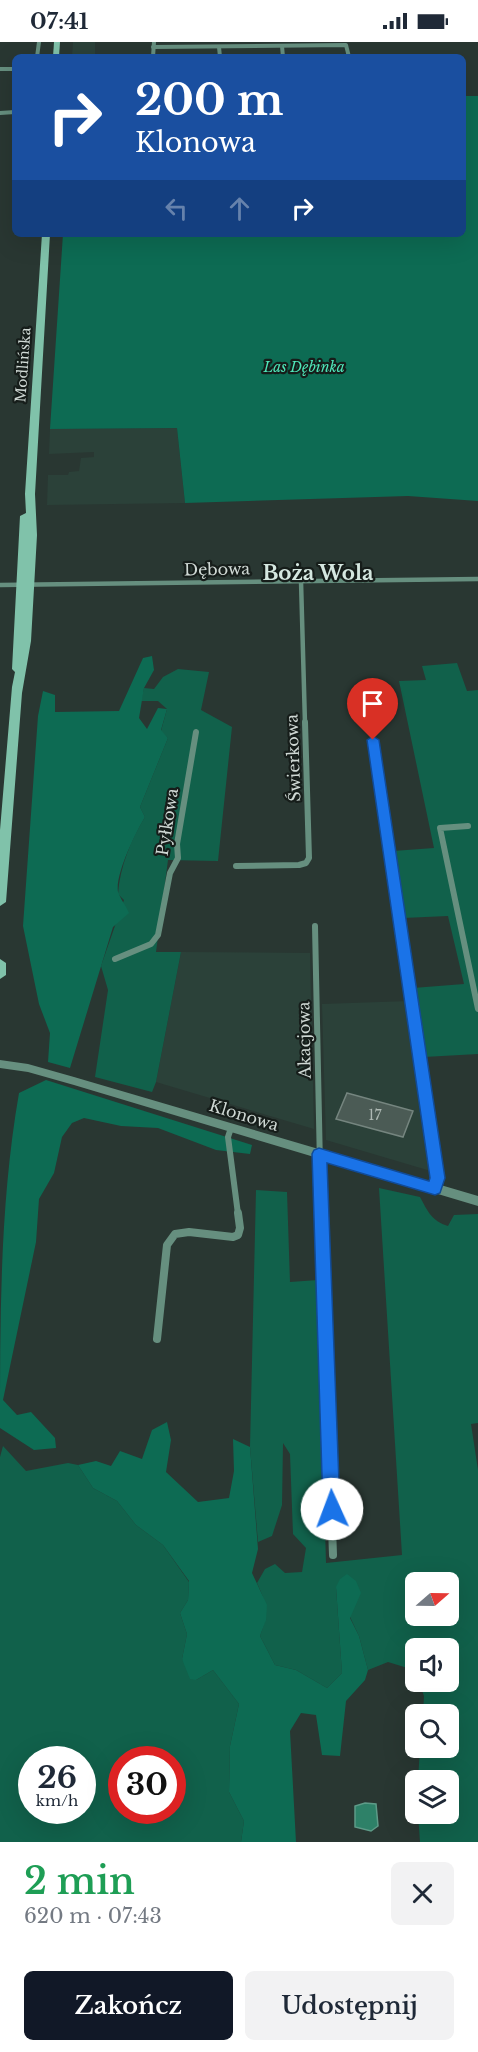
<!DOCTYPE html>
<html lang="pl">
<meta charset="utf-8">
<style>
body{margin:0;font-family:"Libre Baskerville",serif;background:#f2f2f3;color:#1f2937;height:100vh;display:flex;flex-direction:column;font-size:22px;white-space:nowrap}
*{box-sizing:border-box;margin:0}
p{font-size:20px;color:#747a83}
.icon{flex:none;width:33px;height:33px;fill:none;stroke:currentColor;stroke-width:2;stroke-linecap:round;stroke-linejoin:round}
.map{position:relative;height:1800px;overflow:hidden}
.drawer{display:flex;flex-direction:column;background:#fff;flex:1}
.drawer>*{flex:none}
.hud{position:absolute;left:12px;top:12px;width:454px;height:183px;border-radius:9px;box-shadow:0 6px 24px #0002;background:#1a4fa0;color:#fff;overflow:hidden}
.needle{width:39px;rotate:70deg}
.fabs{position:absolute;left:405px;top:1530px;display:grid;gap:12px}
.fabs a{display:grid;place-items:center;width:54px;height:54px;border-radius:9px;background:#fff;box-shadow:0 6px 24px #0002;font-size:30px}
.speed{position:absolute;left:18px;top:1704px;display:flex;gap:12px;font-size:30px;font-weight:700;text-align:center}
.speed>*{display:grid;place-content:center;width:78px;height:78px;border-radius:50%;background:#fff;box-shadow:0 6px 24px #0002;line-height:1}
.speed small{font-size:15px;font-weight:400}
.speed .limit{border:9px solid #d22;background:#fff;color:#111}
.pin{position:absolute;display:grid;place-items:center;width:51px;height:51px;color:#fff;margin:-62px -26px;border-radius:50% 50% 50% 0;rotate:-45deg;box-shadow:0 0 6px #0007}
.pin .icon{rotate:45deg}
.me{position:absolute;width:66px;margin:-33px;rotate:358deg;stroke-linejoin:round;filter:drop-shadow(0 0 4px #0008)}
.turn{display:flex;align-items:center;gap:21px;height:126px;padding:0 24px;font-size:27px}
.turn .icon{width:78px;height:78px;stroke-width:2.5}
.turn b{display:block;font-size:42px;line-height:51px}
.lanes{display:flex;align-items:center;height:57px;padding:0 24px;background:#0003;justify-content:center;gap:30px;direction:ltr}
.lanes .off{opacity:.35}
.round{display:grid;place-items:center;flex:none;width:63px;height:63px;border-radius:9px;background:#f2f2f3}
.overview{display:flex;align-items:center;justify-content:space-between;height:102px;padding:0 24px}
h1{font-size:36px;font-weight:600;line-height:45px;color:#1e9e55}
.primary-button{display:flex;gap:12px;margin-top:auto;padding:12px 24px}
.primary-button a{flex:1;height:69px;border-radius:9px;background:#111827;color:#fff;font-size:24px;font-weight:600;line-height:69px;text-align:center}
.primary-button a+a{background:#f2f2f3;color:#1f2937}
.status{display:flex;justify-content:space-between;align-items:center;height:42px;padding:0 30px;background:#fff;direction:ltr}
.status svg{height:16px;fill:currentColor}
.map>svg:first-child{display:block}
.built{fill:#2b4139}
.green{fill:#11614b;fill-rule:evenodd}
.forest{fill:#0d6b53}
.water{fill:#2e8168;stroke:#5e9b88;stroke-width:1.5}
.building{fill:#4b5b55;stroke:#75857f;stroke-width:1.5}
.lines{fill:none;stroke-linecap:round;stroke-linejoin:round}
.minor-far3{stroke:#668f7f;stroke-width:4}
.minor-far2{stroke:#668f7f;stroke-width:4.5}
.minor-far1{stroke:#668f7f;stroke-width:6}
.minor{stroke:#668f7f;stroke-width:8}
.tertiary{fill:#668f7f;fill-rule:evenodd}
.secondary{fill:#80c2aa;fill-rule:evenodd}
.route{fill:#1a73e8;stroke:#114b97;stroke-width:1.5}
.labels{text-anchor:middle;stroke-width:4.5;stroke-linejoin:round;paint-order:stroke}
.far-street-label{font-size:14px;fill:#cfd8d4;stroke:#161d1a}
.far-park-label{font-size:14px;font-style:italic;fill:#4fe6b9;stroke:#161d1a}
.number-label{font-size:14px;fill:#aeb9b4}
.street-label{font-size:16px;fill:#cfd8d4;stroke:#161d1a}
.quarter-label{font-size:20px;font-weight:bold;fill:#d5e7e0;stroke:#161d1a}
</style>
<div class="status"><b>07:41</b><svg viewBox="0 0 49 12"><path d="M0 12V9h3v3zM5 12V6h3v6zM10 12V3h3v9zM15 12V0h3v12zM26 1h20v11H26zM47 4h2v5h-2z"/></svg></div>
<div class="map">
<svg width="478" height="1800" viewBox="0 0 478 1800">
<rect width="100%" height="100%" fill="#293732"/>
<g class="built">
<path d="M73,0H95V15H72Z"/>
<path d="M177,386L185,461L47,463L48,433H68L69,430L79,429L81,416L94,415V410L49,412L50,387Z"/>
<path d="M181,910L310,911L314,1087L156,1040Z"/>
<path d="M409,959L434,1130L326,1098L322,962Z"/>
</g>
<g class="green">
<path d="M457,621L467,649L478,648V1012L424,1015L413,946L464,942L448,874L403,876L393,809L434,806L399,639L426,638L422,624Z"/>
<path d="M178,627L209,630L201,668L232,685L218,819L168,818L156,910H181L156,1040L152,1050L95,1035L108,948L101,924L124,858L118,852C120,824 131,798 145,775L140,765L168,696L161,689L167,667L158,659H141L144,646L154,647L163,635Z"/>
<path d="M379,1146L420,1155C428,1170 432,1179 448,1184L454,1173L478,1172V1381L471,1382L478,1428V1800H420L418,1772H448V1738H418L420,1706H448V1672H423L424,1654L419,1640H448V1606H416L415,1631L414,1628L388,1620L368,1628L359,1594L336,1545L342,1631L327,1646L296,1628L275,1623L260,1594C269,1570 267,1563 257,1541L265,1527L275,1522L285,1531L302,1530L306,1506L293,1492L290,1412L283,1401L282,1463L272,1494L258,1500L250,1405L256,1148L287,1150L290,1240L318,1238L326,1521L402,1513ZM416,1540H448V1574H416Z"/>
<path d="M3,1404L26,1429L68,1421L78,1423L93,1446L117,1459L136,1483L163,1503L189,1540L188,1558L180,1571L187,1592L182,1617L196,1638L213,1628L239,1662L230,1704L229,1750L244,1779L241,1800H0V1415ZM32,1718H82V1768H32ZM122,1718H172V1768H122Z"/>
</g>
<g class="forest">
<path d="M464,54H478V459L408,454L185,461L177,386L50,387L63,192H464Z"/>
<path d="M152,614L154,628L144,646L139,676L147,687L158,666L167,667L161,688L168,696L140,765L145,775C136,790 115,832 118,850C120,856 126,864 129,871L113,885L70,1026L48,1020L50,991L39,962L23,884L38,674L43,649L55,653V670L119,669L143,616Z"/>
<path d="M46,1038L252,1103L250,1112L216,1108L158,1086L121,1084L84,1076L72,1081L62,1095L54,1131L39,1157L36,1200L3,1358L17,1373L31,1370L55,1396L56,1406L34,1408L0,1386C0,1274 0,1160 19,1051Z"/>
<path d="M167,1380L171,1398L166,1430L198,1460L229,1456L234,1429L233,1397L250,1405L258,1507L252,1531L267,1563L266,1578L260,1594L275,1623L296,1628L327,1646L342,1631L336,1545L340,1537L347,1532L356,1539L361,1551L350,1576L359,1594L368,1628L365,1638L346,1659L340,1714L322,1713L316,1673L301,1671L290,1689L296,1800H241L244,1779L229,1750L230,1704L239,1662L213,1628L196,1638L190,1637L182,1617L187,1592L180,1571L188,1558L189,1539L163,1503L136,1483L117,1459L93,1446L78,1423L96,1419L111,1424L120,1409L142,1417L152,1388Z"/>
</g>
<path class="water" d="M365,1761L376,1762L378,1784L371,1789L355,1785V1764Z"/>
<path class="building" d="M347,1051L413,1069L403,1095L336,1077Z"/>
<g class="lines">
<g class="minor-far3">
<path d="M282,4L283,15"/>
<path d="M153,5L346,3L349,15"/>
<path d="M219,5L220,15"/>
<path d="M37,15L39,0"/>
<path d="M153,15L154,0"/>
<path d="M0,27H15"/>
<path d="M0,71L15,70"/>
</g>
<g class="minor-far2">
<path d="M301,539L305,682"/>
<path d="M0,543L478,537"/>
</g>
<g class="minor-far1">
<path d="M373,698L438,1136L435,1147"/>
<path d="M468,784L440,786L478,967"/>
<path d="M236,824L299,823L306,821L309,816L305,680"/>
<path d="M315,884L321,1172"/>
<path d="M115,917L151,902L158,893L170,831L178,816L177,802L196,690"/>
<path d="M231,1086L228,1095L238,1172"/>
</g>
<g class="minor">
<path d="M321,1171L333,1513"/>
<path d="M157,1297L167,1203L175,1192L189,1190L233,1195L238,1193L240,1186L238,1171"/>
</g>
<path class="tertiary" d="M0,1018L28,1022L74,1035L478,1154V1164L74,1043L28,1030L0,1026Z"/>
<g class="secondary">
<path d="M54,0H60L59,15H53Z"/>
<path d="M42,192H50L35,452L37,493L31,599L22,651L6,860L0,864V788L12,645L15,630L12,627L20,474L26,471L25,452Z"/>
<path d="M0,917L6,921V933L0,937Z"/>
</g>
</g>
<path class="route" d="M373,694L379,698L445,1136L440,1151L435,1153L327,1121L340,1467L338,1473L332,1475L325,1473L323,1467L312,1112L314,1108L319,1106L429,1139L430,1136L367,698Z"/>
<g class="labels">
<g class="far-street-label">
<text transform="translate(23 323) rotate(-86)" y="5">Modlińska</text>
</g>
<g class="far-park-label">
<text x="304" y="330">Las Dębinka</text>
</g>
<g class="number-label">
<text x="375" y="1078">17</text>
</g>
<g class="street-label">
<text transform="translate(217 527) rotate(-1)" y="6">Dębowa</text>
<text transform="translate(293 716) rotate(-92)" y="6">Świerkowa</text>
<text transform="translate(167 780) rotate(-81)" y="6">Pyłkowa</text>
<text transform="translate(304 998) rotate(-91)" y="6">Akacjowa</text>
<text transform="translate(244 1073) rotate(17)" y="6">Klonowa</text>
</g>
<g class="quarter-label">
<text x="318" y="538">Boża Wola</text>
</g>
</g>
</svg>
<div class="fabs">
<a><svg class="needle" viewBox="-14 -14 28 28"><path d="M0-13l5 13h-10z" fill="#e53935"/><path d="M0 13l5-13h-10z" fill="#747a83"/></svg></a>
<a><svg class="icon" aria-label="sound" viewBox="0 0 24 24"><path d="M4 9h4l5-4v14l-5-4H4zM17 9q2 3 0 6"/></svg></a>
<a><svg class="icon" aria-label="search" viewBox="0 0 24 24"><circle cx="10" cy="10" r="6"/><path d="M15 15l6 6"/></svg></a>
<a><svg class="icon" aria-label="layers" viewBox="0 0 24 24"><path d="M12 4l9 5-9 5-9-5zM3 14l9 5 9-5"/></svg></a>
</div>
<div class="speed"><div>26<small>km/h</small></div><div class="limit">30</div></div>
<div class="pin" style="left:373px;top:698px;background:#d93025"><svg class="icon" aria-label="arrive" viewBox="0 0 24 24"><path d="M6 21V4h12l-3 4 3 4H6"/></svg></div>
<svg class="me" style="left:332px;top:1467px" viewBox="-20 -20 40 40"><circle r="19" fill="#fff"/><path d="M0-13L10 11 0 6-10 11z" fill="#1a73e8"/></svg>
<div class="hud">
<div class="turn"><svg class="icon" aria-label="right" viewBox="0 0 24 24"><path d="M7 20v-9h11M14 6l5 5-5 5"/></svg><div><b>200 m</b>Klonowa</div></div>
<div class="lanes"><svg class="icon off" aria-label="left" viewBox="0 0 24 24"><path d="M17 20v-9H6M10 6l-5 5 5 5"/></svg><svg class="icon off" aria-label="ahead" viewBox="0 0 24 24"><path d="M12 20V5M6 11l6-6 6 6"/></svg><svg class="icon" aria-label="right" viewBox="0 0 24 24"><path d="M7 20v-9h11M14 6l5 5-5 5"/></svg></div>
</div>
</div>
<section class="drawer">
<div class="overview"><div><h1>2 min</h1><p>620 m · 07:43</p></div><a class="round"><svg class="icon" aria-label="close" viewBox="0 0 24 24"><path d="M6 6l12 12M18 6L6 18"/></svg></a></div>
<div class="primary-button"><a>Zakończ</a><a>Udostępnij</a></div>
</section>
